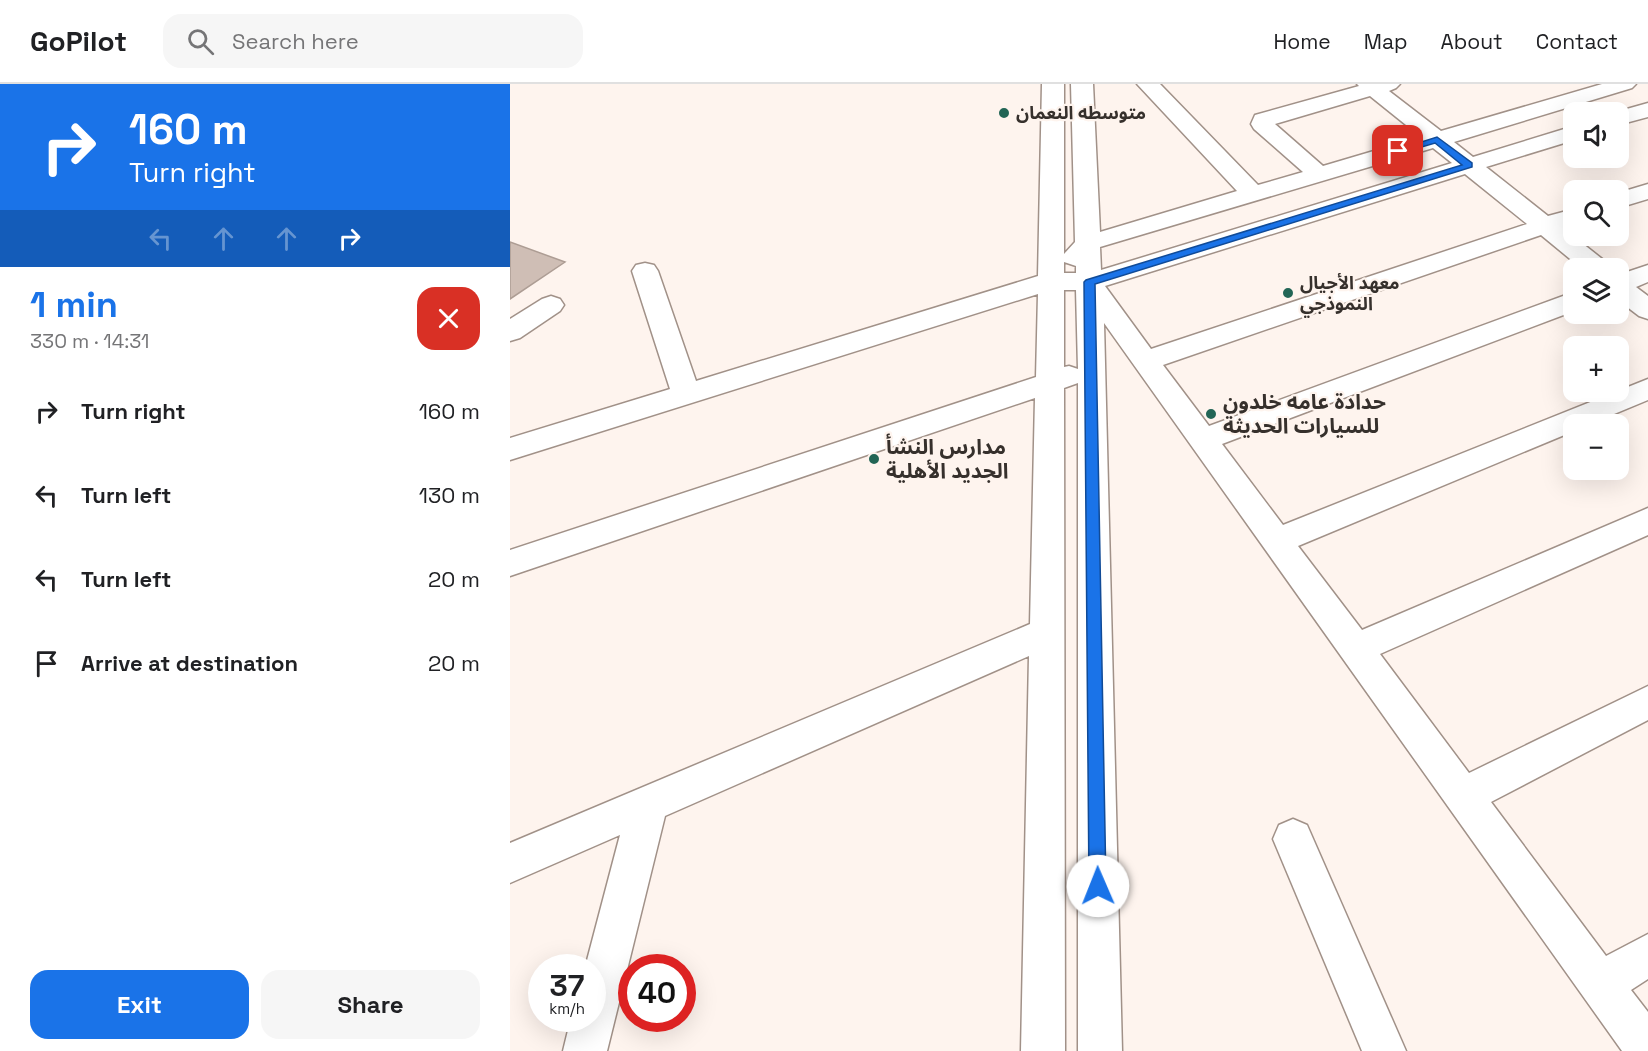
<!DOCTYPE html>
<meta charset="utf-8">
<style>
body{margin:0;font-family:"Space Grotesk","Noto Sans Arabic",sans-serif;background:#f6f6f6;color:#202124;height:100vh;display:flex;flex-direction:column;font-size:22px;white-space:nowrap}
*{box-sizing:border-box;margin:0}
p{font-size:20px;color:#757577}
.icon{flex:none;width:33px;height:33px;fill:none;stroke:currentColor;stroke-width:2;stroke-linecap:round;stroke-linejoin:round}
.map{position:relative;flex:1;overflow:hidden}
.panel{display:flex;flex-direction:column;background:#fff;width:510px}
.panel>*{flex:none}
.top-card{background:#1a73e8;color:#fff;overflow:hidden}
.controls{position:absolute;left:1053px;top:18px;display:grid;gap:12px}
.controls a{display:grid;place-items:center;width:66px;height:66px;border-radius:12px;background:#fff;box-shadow:0 6px 24px #0002;font-size:30px}
.speed{position:absolute;left:18px;top:870px;display:flex;gap:12px;font-size:30px;font-weight:700;text-align:center}
.speed>*{display:grid;place-content:center;width:78px;height:78px;border-radius:50%;background:#fff;box-shadow:0 6px 24px #0002;line-height:1}
.speed small{font-size:15px;font-weight:400}
.speed .limit{border:9px solid #d22;background:#fff;color:#111}
.pin{position:absolute;display:grid;place-items:center;width:51px;height:51px;color:#fff;margin:-26px;border-radius:12px;box-shadow:0 3px 9px #0006}
.me{position:absolute;width:66px;margin:-33px;rotate:359deg;stroke-linejoin:round;filter:drop-shadow(0 0 4px #0008)}
.turn{display:flex;align-items:center;gap:21px;height:126px;padding:0 30px;font-size:27px}
.turn .icon{width:78px;height:78px;stroke-width:2.5}
.turn b{display:block;font-size:42px;line-height:51px}
.lanes{display:flex;align-items:center;height:57px;padding:0 30px;background:#0003;justify-content:center;gap:30px;direction:ltr}
.lanes .off{opacity:.35}
.round{display:grid;place-items:center;flex:none;width:63px;height:63px;border-radius:18px;background:#f6f6f6}
.head{display:flex;align-items:center;justify-content:space-between;height:102px;padding:0 30px}
h1{font-size:36px;font-weight:700;line-height:45px;color:#1a73e8}
.primary-button{display:flex;gap:12px;margin-top:auto;padding:12px 30px}
.primary-button a{flex:1;height:69px;border-radius:18px;background:#1a73e8;color:#fff;font-size:24px;font-weight:700;line-height:69px;text-align:center}
.primary-button a+a{background:#f6f6f6;color:#202124}
ul{padding:0;list-style:none}
li{display:flex;align-items:center;gap:18px;height:84px;padding:0 30px}
li div{flex:1}
li b{display:block;font-size:22px}
li em{font-style:normal}
header{display:flex;align-items:center;gap:36px;box-sizing:border-box;height:84px;padding:0 30px;background:#fff;border-bottom:2px solid #e0e0e0}
header strong{font-size:28px}
nav{display:flex;gap:33px;margin-inline-start:auto;font-size:21px}
.search{width:420px;height:54px;background:#f6f6f6;display:flex;align-items:center;gap:15px;box-sizing:border-box;padding:0 21px;border-radius:18px;color:#757577;font-size:22px}
main{display:flex;flex:1;min-height:0}
.map>svg:first-child{display:block}
.building{fill:#cfbeb5;stroke:#ad9d94;stroke-width:1.5}
.lines{fill:none;stroke-linecap:round;stroke-linejoin:round}
.minor-casing{stroke:#a19188;stroke-width:3}
.minor{fill:#fff;fill-rule:evenodd}
.route{fill:#1a73e8;stroke:#114b97;stroke-width:1.5}
.poi-dot{fill:#226555;stroke:#fef4ee;stroke-width:2}
.labels{text-anchor:middle;stroke-width:4.5;stroke-linejoin:round;paint-order:stroke}
.far-poi-label{font-size:18px;font-weight:bold;fill:#36302c;stroke:#fef4ee;text-anchor:start}
.poi-label{font-size:21px;font-weight:bold;fill:#36302c;stroke:#fef4ee;text-anchor:start}
</style>
<header>
<strong>GoPilot</strong>
<div class="search"><svg class="icon" aria-label="search" viewBox="0 0 24 24"><circle cx="10" cy="10" r="6"/><path d="M15 15l6 6"/></svg>Search here</div>
<nav><a>Home</a><a>Map</a><a>About</a><a>Contact</a></nav>
</header>
<main>
<section class="panel">
<div class="top-card">
<div class="turn"><svg class="icon" aria-label="right" viewBox="0 0 24 24"><path d="M7 20v-9h11M14 6l5 5-5 5"/></svg><div><b>160 m</b>Turn right</div></div>
<div class="lanes"><svg class="icon off" aria-label="left" viewBox="0 0 24 24"><path d="M17 20v-9H6M10 6l-5 5 5 5"/></svg><svg class="icon off" aria-label="ahead" viewBox="0 0 24 24"><path d="M12 20V5M6 11l6-6 6 6"/></svg><svg class="icon off" aria-label="ahead" viewBox="0 0 24 24"><path d="M12 20V5M6 11l6-6 6 6"/></svg><svg class="icon" aria-label="right" viewBox="0 0 24 24"><path d="M7 20v-9h11M14 6l5 5-5 5"/></svg></div>
</div>
<div class="head"><div><h1>1 min</h1><p>330 m · 14:31</p></div><a class="round" style="background:#d93025;color:#fff"><svg class="icon" aria-label="close" viewBox="0 0 24 24"><path d="M6 6l12 12M18 6L6 18"/></svg></a></div>
<ul>
<li><svg class="icon" aria-label="right" viewBox="0 0 24 24"><path d="M7 20v-9h11M14 6l5 5-5 5"/></svg><div><b>Turn right</b></div><em>160 m</em></li>
<li><svg class="icon" aria-label="left" viewBox="0 0 24 24"><path d="M17 20v-9H6M10 6l-5 5 5 5"/></svg><div><b>Turn left</b></div><em>130 m</em></li>
<li><svg class="icon" aria-label="left" viewBox="0 0 24 24"><path d="M17 20v-9H6M10 6l-5 5 5 5"/></svg><div><b>Turn left</b></div><em>20 m</em></li>
<li><svg class="icon" aria-label="arrive" viewBox="0 0 24 24"><path d="M6 21V4h12l-3 4 3 4H6"/></svg><div><b>Arrive at destination</b></div><em>20 m</em></li>
</ul>
<div class="primary-button"><a>Exit</a><a>Share</a></div>
</section>
<div class="map">
<svg width="1138" height="967" viewBox="0 0 1138 967">
<rect width="100%" height="100%" fill="#fef4ee"/>
<path class="building" d="M0,158L55,178L0,215Z"/>
<g class="lines">
<defs>
<g id="minor">
<path d="M532,0H554V170L565,158L561,0H583L590,148L727,107L627,0H650L748,101L793,88L744,45L741,40L745,31L849,2L847,0H890L886,4L879,7L931,47L1092,0H1126L1122,4L944,58L963,73L1064,42V56L976,83L1038,132L1064,125V140L1053,144L1096,178L1099,184H1071L1031,151L653,281L699,342L1064,208V227L712,360L773,441L1138,295V316L1080,340H1064V347L788,462L852,546L1138,424V451L870,570L959,689L1138,602V636L981,718L1096,872L1138,850V895L1121,906L1138,928V967H1112L594,239L612,967H568V299L554,304L555,967H511L519,572L155,732L97,967H53L61,934H82V884H75L110,751L0,799V759L520,540L525,314L0,492V466L526,293L528,210L0,376V354L160,305L122,187L126,181L135,179L144,181L148,187L186,297L528,192ZM860,12L911,53L813,82L765,40ZM923,64L942,79L591,186L590,163ZM955,90L1017,140L641,265L595,202ZM554,178L566,182V189H554ZM554,206H566L568,285L559,282L554,283Z"/>
<path d="M1138,19V33L1108,41V28H1106Z"/>
<path d="M1138,100V115L1108,124V109Z"/>
<path d="M1138,181V198L1126,203L1138,212V235L1129,232L1108,216V191Z"/>
<path d="M41,212L50,215L54,221L50,227L10,254L0,257V235L32,215Z"/>
<path d="M783,735L797,741L896,967H852L763,755L769,741Z"/>
</g>
</defs>
<use href="#minor" class="minor-casing"/>
<use href="#minor" class="minor"/>
</g>
<path class="route" d="M927,53L962,79V83L585,200L596,802L594,808L588,810L582,808L579,802L574,198L576,196L952,81L925,59L888,70L883,67Z"/>
<g class="poi-dot">
<circle cx="494" cy="29" r="6"/>
<circle cx="778" cy="209" r="6"/>
<circle cx="701" cy="330" r="6"/>
<circle cx="364" cy="375" r="6"/>
</g>
<g class="labels">
<g class="far-poi-label">
<text x="506" y="35">متوسطه النعمان</text>
<text x="790" y="205">معهد الأجيال<tspan x="790" dy="21">النموذجي</tspan></text>
</g>
<g class="poi-label">
<text x="713" y="325">حدادة عامه خلدون<tspan x="713" dy="24">للسيارات الحديثة</tspan></text>
<text x="376" y="370">مدارس النشأ<tspan x="376" dy="24">الجديد الأهلية</tspan></text>
</g>
</g>
</svg>
<div class="controls">
<a><svg class="icon" aria-label="sound" viewBox="0 0 24 24"><path d="M4 9h4l5-4v14l-5-4H4zM17 9q2 3 0 6"/></svg></a>
<a><svg class="icon" aria-label="search" viewBox="0 0 24 24"><circle cx="10" cy="10" r="6"/><path d="M15 15l6 6"/></svg></a>
<a><svg class="icon" aria-label="layers" viewBox="0 0 24 24"><path d="M12 4l9 5-9 5-9-5zM3 14l9 5 9-5"/></svg></a>
<a>+</a>
<a>−</a>
</div>
<div class="speed"><div>37<small>km/h</small></div><div class="limit">40</div></div>
<div class="pin" style="left:888px;top:67px;background:#d93025"><svg class="icon" aria-label="arrive" viewBox="0 0 24 24"><path d="M6 21V4h12l-3 4 3 4H6"/></svg></div>
<svg class="me" style="left:588px;top:802px" viewBox="-20 -20 40 40"><circle r="19" fill="#fff"/><path d="M0-13L10 11 0 6-10 11z" fill="#1a73e8"/></svg>
</div>
</main>
